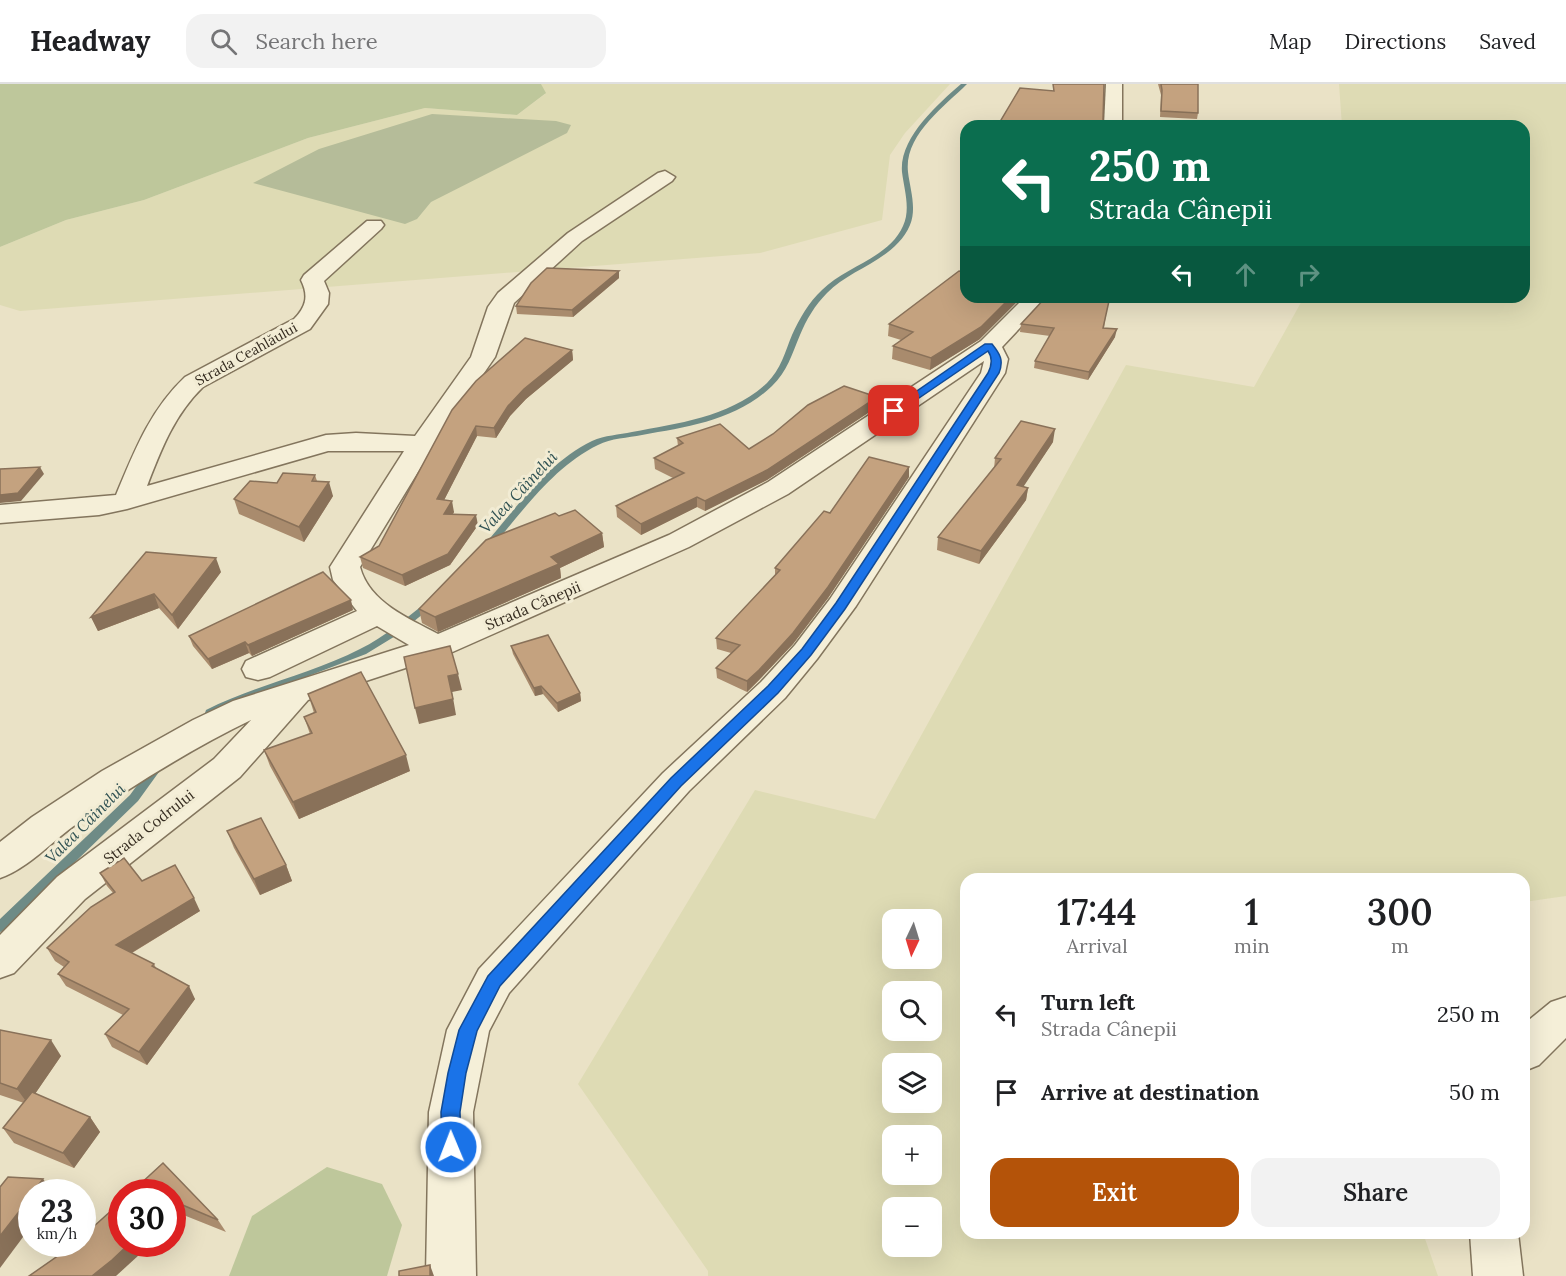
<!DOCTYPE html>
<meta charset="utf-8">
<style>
body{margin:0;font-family:Lora,serif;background:#f2f2f2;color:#202124;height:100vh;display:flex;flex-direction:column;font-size:22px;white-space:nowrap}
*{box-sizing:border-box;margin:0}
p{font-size:20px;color:#757577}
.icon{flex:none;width:33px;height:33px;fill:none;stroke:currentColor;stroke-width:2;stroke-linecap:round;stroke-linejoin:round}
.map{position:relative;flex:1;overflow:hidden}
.side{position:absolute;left:960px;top:789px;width:570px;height:366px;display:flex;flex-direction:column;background:#fff;border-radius:18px;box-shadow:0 6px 24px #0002}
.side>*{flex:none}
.hud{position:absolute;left:960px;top:36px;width:570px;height:183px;border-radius:18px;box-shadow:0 6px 24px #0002;background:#0b6e4f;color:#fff;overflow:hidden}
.needle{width:39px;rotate:184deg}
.buttons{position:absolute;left:882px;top:825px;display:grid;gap:12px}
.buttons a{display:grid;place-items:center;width:60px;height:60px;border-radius:12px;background:#fff;box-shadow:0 6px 24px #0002;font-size:30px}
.speed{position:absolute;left:18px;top:1095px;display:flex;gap:12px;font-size:30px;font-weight:700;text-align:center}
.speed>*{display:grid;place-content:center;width:78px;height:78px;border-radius:50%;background:#fff;box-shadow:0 6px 24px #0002;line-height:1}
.speed small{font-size:15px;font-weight:400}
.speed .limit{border:9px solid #d22;background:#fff;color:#111}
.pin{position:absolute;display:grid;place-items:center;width:51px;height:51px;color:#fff;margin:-26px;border-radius:12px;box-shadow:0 3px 9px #0006}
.me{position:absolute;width:66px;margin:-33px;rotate:359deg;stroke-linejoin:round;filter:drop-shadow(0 0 4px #0008)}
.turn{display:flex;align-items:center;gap:21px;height:126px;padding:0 30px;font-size:27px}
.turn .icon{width:78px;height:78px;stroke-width:2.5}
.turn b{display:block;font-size:42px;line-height:51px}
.lanes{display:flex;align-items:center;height:57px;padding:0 30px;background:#0003;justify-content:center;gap:30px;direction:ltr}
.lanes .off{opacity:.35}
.eta{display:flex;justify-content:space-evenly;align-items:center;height:102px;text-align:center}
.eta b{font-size:36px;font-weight:600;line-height:42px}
.primary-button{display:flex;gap:12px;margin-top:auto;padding:12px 30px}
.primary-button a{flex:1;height:69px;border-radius:18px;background:#b45309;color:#fff;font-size:24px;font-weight:600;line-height:69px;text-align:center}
.primary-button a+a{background:#f2f2f2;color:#202124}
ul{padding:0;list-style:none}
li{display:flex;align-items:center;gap:18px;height:78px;padding:0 30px}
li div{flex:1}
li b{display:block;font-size:22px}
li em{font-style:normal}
header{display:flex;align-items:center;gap:36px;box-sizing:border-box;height:84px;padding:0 30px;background:#fff;border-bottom:2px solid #e0e0e0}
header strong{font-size:28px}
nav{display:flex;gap:33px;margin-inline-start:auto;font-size:21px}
.search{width:420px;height:54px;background:#f2f2f2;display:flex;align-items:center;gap:15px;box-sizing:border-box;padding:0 21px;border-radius:18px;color:#757577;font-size:22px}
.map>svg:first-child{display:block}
.farmland{fill:#dedbb4;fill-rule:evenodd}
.green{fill:#bec79b}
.cemetery{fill:#b5bc99}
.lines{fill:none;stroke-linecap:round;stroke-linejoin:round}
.stream{fill:#6e8b86;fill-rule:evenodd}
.minor-casing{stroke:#83755d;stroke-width:3}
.minor{fill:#f5efd8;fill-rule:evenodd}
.wall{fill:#a98b6d}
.shaded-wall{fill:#897159}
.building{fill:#c4a27f;stroke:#897159;stroke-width:1.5}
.route{fill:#1a73e8;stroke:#114b97;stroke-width:1.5}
.labels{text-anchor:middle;stroke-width:6;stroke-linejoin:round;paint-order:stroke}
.far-street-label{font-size:14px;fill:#352c20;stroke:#f2ecd4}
.street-label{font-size:15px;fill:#352c20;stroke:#f2ecd4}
.water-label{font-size:16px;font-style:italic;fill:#305253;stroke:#f2ecd4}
</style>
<header>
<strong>Headway</strong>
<div class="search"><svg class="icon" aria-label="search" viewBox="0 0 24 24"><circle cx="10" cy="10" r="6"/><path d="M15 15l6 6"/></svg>Search here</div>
<nav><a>Map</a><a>Directions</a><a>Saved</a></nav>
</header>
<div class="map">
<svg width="1566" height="1192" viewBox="0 0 1566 1192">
<rect width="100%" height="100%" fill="#eae2c6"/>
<g class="farmland">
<path d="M541,0H950L905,49L890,71L882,136L760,169L20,227L0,221V163L66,136L144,116L308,54L425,24L517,31L545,10Z"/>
<path d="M1339,0H1566V812L1524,818V795H966V1149H1423L1438,1192H708V1187L578,1000L755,706L875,735L1126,281L1254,303L1304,213H1524V42H1342ZM892,836H932V874H892ZM892,908H932V946H892ZM892,980H932V1018H892ZM892,1052H932V1090H892ZM892,1124H932V1162H892Z"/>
</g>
<g class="green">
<path d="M0,0H541L546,9L517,31L425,24L308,54L144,116L66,136L0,163Z"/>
<path d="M327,1083L382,1100L402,1141L387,1192H229L252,1132Z"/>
</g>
<path class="cemetery" d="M432,30L556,37L571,41L567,49L431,118L417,135L405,140L253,99L319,65Z"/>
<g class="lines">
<g class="stream">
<path d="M961,0H967C944,23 904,51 908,88C910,105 917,124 910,141C895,176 851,184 827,209C815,221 806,236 800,251C792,270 787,288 772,302C737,336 688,343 642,351C628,354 611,354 598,361C553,383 523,427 491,464H485L483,462L485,460C517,423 547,379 592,357C605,351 619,351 632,348C679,339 730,333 767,299C781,285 785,268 792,251C799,235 809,218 822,206C846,182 889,174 903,142C911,125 904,105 902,88C899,54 938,20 961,0Z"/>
<path d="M431,516L434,517L436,519L434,521L397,551L366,570L248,615L214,632H206L205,629L206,626C256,601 311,590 360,565C385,553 406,534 428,517Z"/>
<path d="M158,677L162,678L164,681L138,717L4,847L0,848V835L130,711L154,678Z"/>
</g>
<defs>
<g id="minor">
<path d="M1106,0H1122V42H1104Z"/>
<path d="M665,87L675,93L672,97L582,157L514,219L495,273L435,360L360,483C369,518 408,534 438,550L669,451L768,398L981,257L1025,213H1049L1002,263L1008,275L1005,289L856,522L817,575L785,614L689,707L509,909L489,947L473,1028L476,1192H426L429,1028L447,946L479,885L663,689L761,598L795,561L830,515L981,289L984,277L788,410L689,463L448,570L308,616L240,693L85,815L14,889L0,894V851L57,793L214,675L251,636C191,665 134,701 78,739C53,756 29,784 0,794V758L32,733L102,687L193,636L233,617L409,561L377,542L270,593L258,596L246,593L242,585L246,577L357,527L333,496L330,483L404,367H328L127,425L99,431L0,439V421L116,411C134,368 150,326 185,293L294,235C306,223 309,212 301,196L304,191L367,137H381L384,141L381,145L324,197L329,209L328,220L310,245L203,303C174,331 161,366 147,402L326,351L356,349L415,352L471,273L488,223L498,209L568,149L658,89Z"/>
<path d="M1566,913V954L1539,981L1524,987V940L1551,918Z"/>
<path d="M1470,1149H1518L1523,1192H1473Z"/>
</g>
</defs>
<use href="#minor" class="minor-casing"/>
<use href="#minor" class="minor"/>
</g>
<g class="wall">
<path d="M1158,0H1198V29L1197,35L1160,33L1161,11Z"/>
<path d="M619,187V194L573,233L517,230L516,222Z"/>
<path d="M1108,217L1104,244L1115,253L1088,296L1034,284L1035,277L1050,252L1020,248L1021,240Z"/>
<path d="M889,240L980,255L930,286L892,275L893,262L901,256L888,252Z"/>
<path d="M525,254L572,266L573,276L526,315L510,332L496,354L477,352L444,416L454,428L453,430L478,441L450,481L405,502L363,484L360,473L379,462Z"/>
<path d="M877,313V323L767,396L705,427L697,423L641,451L617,433L616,422L673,394L655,385L654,374L678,362L677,354L749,365Z"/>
<path d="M1053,358L1023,402L1028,404L1026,416L979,480L937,466L938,453L994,385L995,374Z"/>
<path d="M315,391L317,397L333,412L304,458L239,430L234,415L277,399Z"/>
<path d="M909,393L828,514L793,560L759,596L747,608L717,594L716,584L731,569L717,565L716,554L775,491V484L830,429Z"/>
<path d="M559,432L602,449L604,463L560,484L561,494L438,548L422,539L419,525Z"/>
<path d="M221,488L178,545L159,524L98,547L91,533Z"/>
<path d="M353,526L252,572L249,569L212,585L193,562L189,552Z"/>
<path d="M511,562L580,609L581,617L558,628L543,610L535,612L513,570Z"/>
<path d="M308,610L410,687L299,735L270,682L264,666L310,650L304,633L314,629Z"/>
<path d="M227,747L286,781L292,797L260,811L234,764Z"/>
<path d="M100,789L142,797L200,827L132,869L154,880L156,884L195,915L147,981L112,963L105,950L123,931L66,902L58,890L64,883L55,877L47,864L113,809L107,802Z"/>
<path d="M0,946L61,972L35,1010L90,1033L100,1048L74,1084L14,1059L3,1044L24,1019L0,1011Z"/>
<path d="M138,1102L218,1136L226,1148L181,1130L139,1104Z"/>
</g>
<g class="shaded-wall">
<path d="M619,187V194L573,233L572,226Z"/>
<path d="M1011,213H1022L980,255L930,286L931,274Z"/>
<path d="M1117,245L1115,253L1088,296L1089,288Z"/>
<path d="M572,266L573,276L526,315L510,332L496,354L494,344L508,322L524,305Z"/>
<path d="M877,313V323L767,396L705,427V417Z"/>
<path d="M476,342L477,352L439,426L437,415Z"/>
<path d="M1055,345L1053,358L1016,414L1017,401Z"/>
<path d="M40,383L44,390L21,417L0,419V411Z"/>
<path d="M909,383V393L828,514L793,560L759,596L747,608V597Z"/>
<path d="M329,398L333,412L304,458L299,443Z"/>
<path d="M1028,404L1026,416L979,480L981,467Z"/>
<path d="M697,413V423L641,451V440Z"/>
<path d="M452,417L454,428L446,441L444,430Z"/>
<path d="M476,431L478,441L450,481L405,502L402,491Z"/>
<path d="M602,449L604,463L560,484L561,494L438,548L435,533L551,473Z"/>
<path d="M216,474L221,488L178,545L172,531Z"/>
<path d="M154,510L159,524L98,547L91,533Z"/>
<path d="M351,516L353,526L252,572L248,561Z"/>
<path d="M245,558L249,569L212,585L208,575Z"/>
<path d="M458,590L462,606L452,608L456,631L419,640L415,624L448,592Z"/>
<path d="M541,602L543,610L535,612L534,604Z"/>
<path d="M580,609L581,617L558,628L557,619Z"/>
<path d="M406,671L410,687L299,735L293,718Z"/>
<path d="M286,781L292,797L260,811L254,795Z"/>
<path d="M194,814L200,827L123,874L116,861Z"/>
<path d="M189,902L195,915L147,981L139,968Z"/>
<path d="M51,956L61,972L28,1020L17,1005Z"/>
<path d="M90,1033L100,1048L74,1084L63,1069Z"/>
<path d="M43,1095L53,1108H33Z"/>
<path d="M32,1111V1141L0,1184V1152Z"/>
<path d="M173,1117L181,1130L172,1138V1118Z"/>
<path d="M129,1160H151L116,1192H92Z"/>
<path d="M430,1181L434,1192H430Z"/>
</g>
<g class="building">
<path d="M1053,0H1104L1103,36L1100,42H1016L998,41L1020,4L1054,7Z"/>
<path d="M1161,0H1198V29L1161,27L1162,6Z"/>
<path d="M547,184L619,187L572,226L516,222L531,199Z"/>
<path d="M959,187L966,189V213H1011L981,243L931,274L893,262L913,248L889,240Z"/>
<path d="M1046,213H1108L1106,216L1109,217L1103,244L1117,245L1089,288L1035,277L1054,244L1021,240Z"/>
<path d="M525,254L572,266L524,305L508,322L494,344L476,342L437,415L452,417L444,430L476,431L448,470L402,491L360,473L379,462L452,326L476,297Z"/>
<path d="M844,302L877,313L767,386L705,417L697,413L641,440L616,422L684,389L654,374L683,359L677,354L720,340L749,365L773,350L808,321Z"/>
<path d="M1021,337L1055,345L1017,401L1028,404L981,467L938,453L1001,375L995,374Z"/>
<path d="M869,373L909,383L828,503L793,549L759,586L747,597L716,584L740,561L716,554L780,486L775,484L824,427L830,429Z"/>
<path d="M40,383L18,409L0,411V385Z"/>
<path d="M283,389L315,391L312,397L329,398L299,443L234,415L250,397L277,399Z"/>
<path d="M575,426L602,449L551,473L559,480L435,533L419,525L486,456L555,429L559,432Z"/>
<path d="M146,468L216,474L172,531L154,510L91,533Z"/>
<path d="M323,488L351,516L248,561L245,558L208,575L189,552Z"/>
<path d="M548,551L580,609L557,619L541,602L534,604L511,562Z"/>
<path d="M450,562L458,590L448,592L453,615L415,624L404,573Z"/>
<path d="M361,588L406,671L293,718L264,666L312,649L304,633L316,628L308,610Z"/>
<path d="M261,734L286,781L254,795L227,747Z"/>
<path d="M124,774L142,797L175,781L194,814L116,861L154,880L152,882L189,902L139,968L105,950L129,925L58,890L69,878L47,864L91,823L115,808L100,789Z"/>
<path d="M0,946L51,956L17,1005L0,999Z"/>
<path d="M32,1008L90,1033L63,1069L3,1044Z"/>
<path d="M163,1079L218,1136L173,1117L172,1118V1108H131L136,1104H142L138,1102Z"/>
<path d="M8,1093L43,1095L33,1108H32V1111L0,1152V1103Z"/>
<path d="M122,1117V1160H129L112,1176L92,1192H29L75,1160H82V1153Z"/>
<path d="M430,1181V1192H399V1187Z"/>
</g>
<path class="route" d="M985,260H992C1000,270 1004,276 999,289L845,525L811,571L778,609L681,702L500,902L477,947L466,989L460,1028L461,1063L458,1069L451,1071L445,1069L442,1063L441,1028L448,989L459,946L488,892L671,694L768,602L802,565L836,519L988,289C992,281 993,274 988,267L897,329L888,327Z"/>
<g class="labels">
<g class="far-street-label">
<text transform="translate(246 270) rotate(-29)" y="5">Strada Ceahlăului</text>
</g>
<g class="street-label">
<text transform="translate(533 522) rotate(-23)" y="5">Strada Cânepii</text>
<text transform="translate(149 743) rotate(-38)" y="5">Strada Codrului</text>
</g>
<g class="water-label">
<text transform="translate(518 408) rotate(-47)" y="6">Valea Câinelui</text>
<text transform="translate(85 739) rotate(-45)" y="6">Valea Câinelui</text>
</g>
</g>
</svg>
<div class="buttons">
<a><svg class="needle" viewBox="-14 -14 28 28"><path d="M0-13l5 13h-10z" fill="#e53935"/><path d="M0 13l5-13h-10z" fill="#757577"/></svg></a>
<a><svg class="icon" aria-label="search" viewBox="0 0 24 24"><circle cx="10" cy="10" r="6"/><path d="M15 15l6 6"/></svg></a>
<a><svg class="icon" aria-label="layers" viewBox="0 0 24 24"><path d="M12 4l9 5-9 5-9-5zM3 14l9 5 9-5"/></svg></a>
<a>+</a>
<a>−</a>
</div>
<div class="speed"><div>23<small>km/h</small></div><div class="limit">30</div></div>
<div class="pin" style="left:894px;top:327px;background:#d93025"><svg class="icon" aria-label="arrive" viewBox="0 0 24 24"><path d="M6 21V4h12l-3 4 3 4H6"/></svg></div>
<svg class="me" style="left:451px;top:1063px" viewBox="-20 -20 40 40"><circle r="17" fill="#1a73e8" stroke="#fff" stroke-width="3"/><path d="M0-11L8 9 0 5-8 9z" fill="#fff"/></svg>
<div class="hud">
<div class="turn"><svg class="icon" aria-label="left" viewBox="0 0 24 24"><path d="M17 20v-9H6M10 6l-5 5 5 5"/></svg><div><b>250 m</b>Strada Cânepii</div></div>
<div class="lanes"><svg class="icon" aria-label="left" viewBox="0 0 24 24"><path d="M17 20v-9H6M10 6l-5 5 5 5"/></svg><svg class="icon off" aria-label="ahead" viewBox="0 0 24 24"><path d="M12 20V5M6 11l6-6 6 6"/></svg><svg class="icon off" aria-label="right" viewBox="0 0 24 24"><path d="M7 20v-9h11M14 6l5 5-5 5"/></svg></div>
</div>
<section class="side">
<div class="eta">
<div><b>17:44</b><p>Arrival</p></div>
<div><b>1</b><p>min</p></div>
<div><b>300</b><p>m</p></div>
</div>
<ul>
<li><svg class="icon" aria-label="left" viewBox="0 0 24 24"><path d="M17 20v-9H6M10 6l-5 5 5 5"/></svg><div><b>Turn left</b><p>Strada Cânepii</p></div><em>250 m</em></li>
<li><svg class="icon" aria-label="arrive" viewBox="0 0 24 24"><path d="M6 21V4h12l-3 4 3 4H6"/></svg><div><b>Arrive at destination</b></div><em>50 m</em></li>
</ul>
<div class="primary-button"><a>Exit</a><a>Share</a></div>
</section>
</div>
